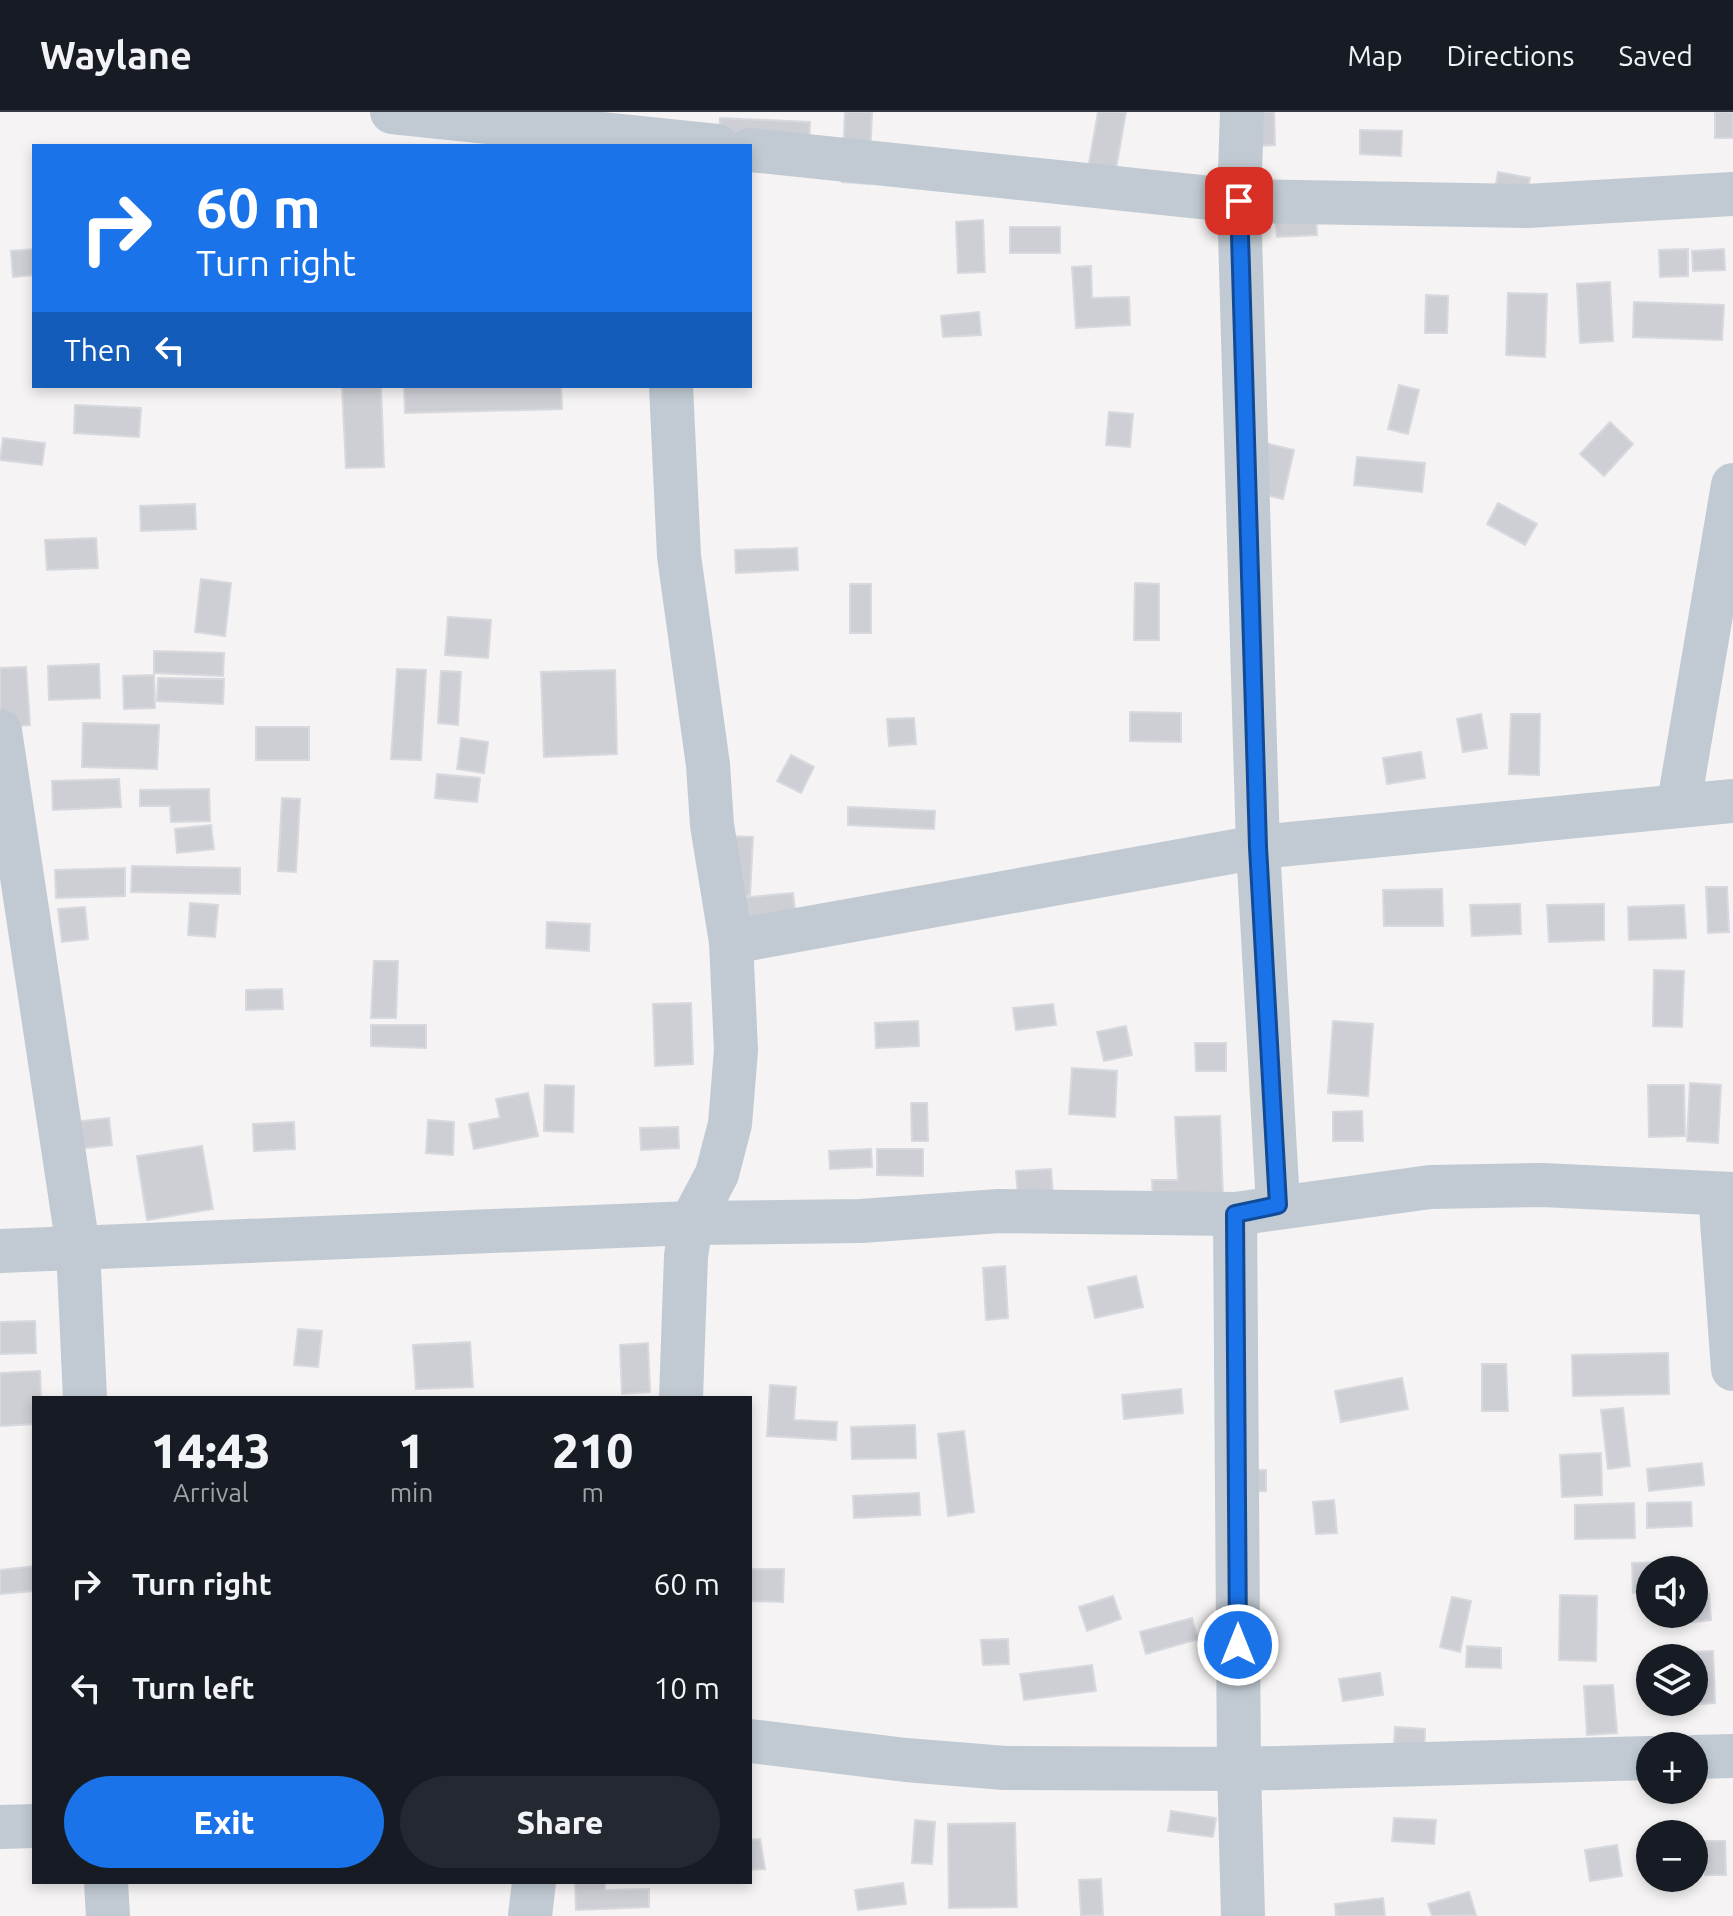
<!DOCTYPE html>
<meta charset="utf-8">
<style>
body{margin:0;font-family:Ubuntu,sans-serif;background:#242831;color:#f1f3f6;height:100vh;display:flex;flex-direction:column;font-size:30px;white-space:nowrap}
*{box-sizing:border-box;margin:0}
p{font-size:26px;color:#9ea1a6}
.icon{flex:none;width:44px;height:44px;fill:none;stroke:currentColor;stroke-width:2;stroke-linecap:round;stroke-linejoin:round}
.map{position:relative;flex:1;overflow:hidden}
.drawer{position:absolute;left:32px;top:1284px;width:720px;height:488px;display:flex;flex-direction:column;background:#171b24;border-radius:0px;box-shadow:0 4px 12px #0003}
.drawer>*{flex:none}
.hud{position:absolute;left:32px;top:32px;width:720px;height:244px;border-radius:0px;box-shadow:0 4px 12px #0003;background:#1a73e8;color:#fff;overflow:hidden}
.buttons{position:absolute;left:1636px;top:1444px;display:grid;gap:16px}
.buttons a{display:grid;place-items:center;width:72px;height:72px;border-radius:50%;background:#171b24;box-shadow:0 4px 12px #0003;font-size:40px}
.pin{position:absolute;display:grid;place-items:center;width:68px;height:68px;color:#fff;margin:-34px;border-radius:16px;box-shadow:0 4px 12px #0006}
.me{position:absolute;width:88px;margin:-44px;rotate:0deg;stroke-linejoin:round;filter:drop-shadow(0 0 6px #0008)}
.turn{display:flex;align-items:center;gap:28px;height:168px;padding:0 32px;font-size:36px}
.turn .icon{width:104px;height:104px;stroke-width:2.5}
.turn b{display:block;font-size:56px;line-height:68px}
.then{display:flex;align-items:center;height:76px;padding:0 32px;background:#0003;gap:16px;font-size:30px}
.eta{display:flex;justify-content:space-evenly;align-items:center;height:136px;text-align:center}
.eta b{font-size:48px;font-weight:800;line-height:56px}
.action{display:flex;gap:16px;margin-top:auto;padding:16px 32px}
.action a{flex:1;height:92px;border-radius:48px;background:#1a73e8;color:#fff;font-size:32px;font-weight:800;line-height:92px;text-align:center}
.action a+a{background:#242831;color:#f1f3f6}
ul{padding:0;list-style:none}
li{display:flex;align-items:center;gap:24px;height:104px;padding:0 32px}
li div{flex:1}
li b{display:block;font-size:30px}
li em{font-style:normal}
header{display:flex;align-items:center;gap:48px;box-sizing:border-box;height:112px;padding:0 40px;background:#171b24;border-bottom:2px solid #363941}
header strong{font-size:38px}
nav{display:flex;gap:44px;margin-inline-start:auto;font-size:28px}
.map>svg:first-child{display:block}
.building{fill:#cdcfd5;stroke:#d7d9de;stroke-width:2}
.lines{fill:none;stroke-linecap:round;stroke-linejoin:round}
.minor{stroke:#c1cad2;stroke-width:44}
.route-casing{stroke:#114b97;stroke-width:20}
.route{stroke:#1a73e8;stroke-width:14}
</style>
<header>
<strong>Waylane</strong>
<nav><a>Map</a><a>Directions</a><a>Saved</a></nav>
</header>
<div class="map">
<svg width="1733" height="1804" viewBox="0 0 1733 1804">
<rect width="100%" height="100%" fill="#f5f3f3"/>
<g class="building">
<path d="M845,0H872L869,72L842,70Z"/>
<path d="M1098,0H1126L1114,68L1087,63Z"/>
<path d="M1252,0H1274L1275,33L1252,34Z"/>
<rect x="1715" y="0" width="18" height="26"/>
<path d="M720,6L810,10L808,61L719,34Z"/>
<path d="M1360,18L1402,19L1401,44L1360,42Z"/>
<path d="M1498,60L1530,66L1522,107L1491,101Z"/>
<path d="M1316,104L1317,123L1277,125L1275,106Z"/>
<path d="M983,108L985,160L958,161L956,110Z"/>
<rect x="1010" y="115" width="50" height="26"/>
<path d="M34,137V163L13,165L11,139Z"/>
<path d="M1688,137V164L1660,165L1659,138Z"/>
<path d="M1724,137L1725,158L1693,159L1692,139Z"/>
<path d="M1091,154L1092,186L1129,185L1130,213L1076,216L1072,155Z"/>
<path d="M1610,170L1613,229L1580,231L1577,172Z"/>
<path d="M1508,181L1547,182L1545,245L1506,243Z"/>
<path d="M1426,183L1448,184L1447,221H1425Z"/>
<path d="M1634,190L1724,193L1722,228L1633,225Z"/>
<path d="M979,200L981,223L943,225L941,204Z"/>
<path d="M1399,273L1419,278L1408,322L1388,317Z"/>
<path d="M342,274H381L384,355L346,356Z"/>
<path d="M404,274H561L562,297L405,301Z"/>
<path d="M75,293L141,296L139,325L74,321Z"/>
<path d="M1109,300L1133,302L1130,335L1106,333Z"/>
<path d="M1610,310L1633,332L1604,364L1580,342Z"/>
<path d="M3,326L45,331L42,353L0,348Z"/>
<path d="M1257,329L1294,338L1283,387L1245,378Z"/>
<path d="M1357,345L1425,351L1422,380L1354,373Z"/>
<path d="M1498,391L1537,412L1525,433L1487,412Z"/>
<path d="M195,392L196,417L141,419L140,394Z"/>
<path d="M96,426L98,456L47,458L45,428Z"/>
<path d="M797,436L798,458L736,461L735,438Z"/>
<path d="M201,467L231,471L225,524L195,520Z"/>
<path d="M1135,471L1159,472V528H1134Z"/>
<rect x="850" y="472" width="21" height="49"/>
<path d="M448,505L491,508L488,546L445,543Z"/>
<path d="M154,539L224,541L223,564L154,561Z"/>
<path d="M99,552L100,586L49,588L48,554Z"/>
<path d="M26,555L30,613L0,615V556Z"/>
<path d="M397,557L426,558L421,648L391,647Z"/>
<path d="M615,558L617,642L544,645L541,560Z"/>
<path d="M441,559L461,560L458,613L438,611Z"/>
<path d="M154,563L155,596L124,597L123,564Z"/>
<path d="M158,566L224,567L223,592L157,589Z"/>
<path d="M1130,600L1181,601V630L1130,629Z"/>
<path d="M1481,602L1487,636L1463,640L1457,607Z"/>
<path d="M1511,602H1540L1539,663L1509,662Z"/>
<path d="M914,606L916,632L889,634L887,607Z"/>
<path d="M83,611L159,613L157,657L82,655Z"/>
<rect x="256" y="615" width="53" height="33"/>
<path d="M461,626L488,630L484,661L457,657Z"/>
<path d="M1421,640L1425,666L1387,672L1383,646Z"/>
<path d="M791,643L814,655L801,681L777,669Z"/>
<path d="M437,662L480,666L477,690L435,686Z"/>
<path d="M119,667L121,695L53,698L52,669Z"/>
<path d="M209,677L210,709L171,710L170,694H140V678Z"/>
<path d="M282,686L300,687L296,760L278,759Z"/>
<path d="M848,695L935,699L934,717L848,713Z"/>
<path d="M211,713L214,737L177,741L175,717Z"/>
<path d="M722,724L753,725L750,784L720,782Z"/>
<path d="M132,754L240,756V782L131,780Z"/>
<path d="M125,756V784L56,786L55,758Z"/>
<path d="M1706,775H1727L1729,820L1708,821Z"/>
<path d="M1442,777L1443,814H1384L1383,778Z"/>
<path d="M793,781L796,808L729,814L727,787Z"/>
<path d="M190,791L218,793L215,825L188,823Z"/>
<path d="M1520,792L1521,822L1472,824L1470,793Z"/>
<path d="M1604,792V828L1549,830L1547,793Z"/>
<path d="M1684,793L1686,826L1629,828L1628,795Z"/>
<path d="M85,795L88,827L62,830L58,797Z"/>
<path d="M547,810L590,812L589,839L546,836Z"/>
<path d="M374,849H398L396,906H371Z"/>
<path d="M1654,858L1684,859L1682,915L1653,914Z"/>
<path d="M282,877L283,897L246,898V878Z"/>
<path d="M691,891L693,952L655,954L653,892Z"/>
<path d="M1053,892L1056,913L1016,918L1013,896Z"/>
<path d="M918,909L919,934L876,936L875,911Z"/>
<path d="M1333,909L1373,912L1368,984L1328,981Z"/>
<path d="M371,913H426V936L371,934Z"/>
<path d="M1126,914L1132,943L1104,949L1097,920Z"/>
<path d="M1195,931H1226V959H1196Z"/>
<path d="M1072,956L1117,959L1115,1005L1069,1002Z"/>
<path d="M1690,971L1721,973L1718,1031L1687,1029Z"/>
<path d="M545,973L574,974L573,1020L544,1019Z"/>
<path d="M1648,973H1684L1685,1024L1649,1025Z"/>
<path d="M528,981L538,1024L474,1037L469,1012L500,1006L496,987Z"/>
<path d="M911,991H927L928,1029H912Z"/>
<path d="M1362,999L1363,1029H1333V1000Z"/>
<path d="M1220,1004L1223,1087L1153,1089L1152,1068H1178L1175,1005Z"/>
<path d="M109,1006L112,1033L69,1038L66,1011Z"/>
<path d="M428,1008L454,1010L453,1043L426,1041Z"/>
<path d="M294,1010L295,1037L254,1039L253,1012Z"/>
<path d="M678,1015L679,1036L641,1038L640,1016Z"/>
<path d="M202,1034L213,1097L147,1108L137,1044Z"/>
<path d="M871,1037L872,1055L830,1057L829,1039Z"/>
<path d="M877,1037H923V1064L877,1063Z"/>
<path d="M1051,1057L1054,1096L1019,1099L1016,1059Z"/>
<path d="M1005,1154L1008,1206L986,1208L983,1156Z"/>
<path d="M1136,1164L1143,1195L1095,1206L1088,1175Z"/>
<path d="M35,1209L36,1241L0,1242V1210Z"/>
<path d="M298,1217L322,1219L318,1255L294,1253Z"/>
<path d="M470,1230L473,1275L416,1277L413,1233Z"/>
<path d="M648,1231L650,1280L622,1282L620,1233Z"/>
<path d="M1668,1241L1669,1282L1573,1284L1572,1243Z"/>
<path d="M1482,1252H1506L1508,1299H1482Z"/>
<path d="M40,1259L41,1286H34V1312L0,1314V1261Z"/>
<path d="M1402,1266L1408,1297L1341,1310L1335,1279Z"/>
<path d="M770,1273L796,1275L794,1308L837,1310L836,1328L767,1324Z"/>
<path d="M1181,1277L1183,1301L1124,1307L1122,1283Z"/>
<path d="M1623,1296L1630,1354L1608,1357L1601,1298Z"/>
<path d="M915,1313L916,1346L852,1347L851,1315Z"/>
<path d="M964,1319L974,1400L948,1404L938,1322Z"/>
<path d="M1601,1341L1602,1383L1562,1385L1560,1343Z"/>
<path d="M1702,1351L1704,1373L1649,1379L1647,1357Z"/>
<path d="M1233,1358H1266V1379L1233,1380Z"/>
<path d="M919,1381L920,1403L854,1406L853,1384Z"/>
<path d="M1334,1388L1337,1421L1316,1422L1313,1390Z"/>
<path d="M1691,1390L1692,1414L1647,1416V1391Z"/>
<path d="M1634,1391L1635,1426L1575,1427V1393Z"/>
<path d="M1668,1450L1669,1458H1650V1481H1633L1632,1451Z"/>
<path d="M34,1454V1479L0,1482V1458Z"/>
<path d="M750,1457H784L783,1490L750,1489Z"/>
<path d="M1709,1482L1711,1508L1666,1513L1665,1502H1694V1483Z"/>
<path d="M1560,1483L1597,1484L1596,1549L1559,1548Z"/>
<path d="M1113,1484L1121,1507L1087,1519L1079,1495Z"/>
<path d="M1452,1485L1471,1489L1460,1540L1440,1535Z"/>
<path d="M1192,1506L1198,1527L1146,1542L1140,1520Z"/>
<path d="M1008,1527L1009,1552L983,1553L981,1528Z"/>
<path d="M1467,1534L1501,1536V1556L1466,1555Z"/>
<path d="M1713,1539L1715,1591L1668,1594V1590H1694V1546H1666V1541Z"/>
<path d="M1092,1553L1096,1579L1024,1588L1020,1562Z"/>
<path d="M1380,1561L1383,1583L1343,1589L1339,1567Z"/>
<path d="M1613,1573L1617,1621L1587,1623L1584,1574Z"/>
<path d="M1395,1615L1425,1617L1424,1651L1393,1649Z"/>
<path d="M1171,1699L1216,1706L1213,1725L1168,1719Z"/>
<path d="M1394,1706L1436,1708L1434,1732L1392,1729Z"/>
<path d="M915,1708L935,1710L932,1752L912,1751Z"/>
<path d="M1015,1711L1017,1795L949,1796L948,1712Z"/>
<path d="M760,1727L765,1757L750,1758V1728Z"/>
<path d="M1704,1729H1725L1726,1763H1705Z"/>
<path d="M1617,1733L1622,1764L1590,1769L1585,1738Z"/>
<path d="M1101,1767L1103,1803L1081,1804L1079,1768Z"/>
<path d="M575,1770H605V1778L649,1777V1795L576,1798Z"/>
<path d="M903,1771L906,1792L858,1798L855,1778Z"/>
<path d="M1469,1780L1476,1803L1432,1804L1428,1792Z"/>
<path d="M1383,1786L1385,1804H1336L1335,1792Z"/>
</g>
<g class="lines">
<g class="minor">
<path d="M392,0L717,34"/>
<path d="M1242,0L1239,89L1258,735L1278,1093"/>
<path d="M750,38L1239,89L1527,94L1733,82"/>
<path d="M671,274L679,444L708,653L712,713L731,830L736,938L730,1012L717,1062L691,1111L686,1144L681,1286"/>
<path d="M0,619L78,1135L85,1286"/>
<path d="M1679,691L1733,373"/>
<path d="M731,830L1258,735L1733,689"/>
<path d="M1720,1082L1733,1257"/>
<path d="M1235,1102L1239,1657L1243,1804"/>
<path d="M0,1139L691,1111L861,1109L999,1099L1235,1102L1430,1075L1542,1073L1733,1082"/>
<path d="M750,1629L906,1648L1005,1656L1239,1657L1650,1646"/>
<path d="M1694,1645L1733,1644"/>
<path d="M0,1715L34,1714"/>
<path d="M106,1770L108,1804"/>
<path d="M530,1804L534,1770"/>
</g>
</g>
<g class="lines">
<defs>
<path id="route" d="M1238,1533L1235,1102L1278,1093L1258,735L1239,89"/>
</defs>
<use href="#route" class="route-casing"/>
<use href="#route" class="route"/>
</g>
</svg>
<div class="buttons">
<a><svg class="icon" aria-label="sound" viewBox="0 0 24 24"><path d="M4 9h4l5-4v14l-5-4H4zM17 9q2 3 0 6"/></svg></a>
<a><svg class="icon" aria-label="layers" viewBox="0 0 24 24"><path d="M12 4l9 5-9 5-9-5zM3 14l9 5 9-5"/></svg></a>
<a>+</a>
<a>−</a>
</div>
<div class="pin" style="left:1239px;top:89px;background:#d93025"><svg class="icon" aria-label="arrive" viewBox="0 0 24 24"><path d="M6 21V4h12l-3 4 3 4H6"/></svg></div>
<svg class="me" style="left:1238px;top:1533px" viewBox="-20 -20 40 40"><circle r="17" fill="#1a73e8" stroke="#fff" stroke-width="3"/><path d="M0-11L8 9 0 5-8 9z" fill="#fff"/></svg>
<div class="hud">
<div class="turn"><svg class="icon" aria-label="right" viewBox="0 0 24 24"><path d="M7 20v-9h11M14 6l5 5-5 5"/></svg><div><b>60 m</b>Turn right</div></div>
<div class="then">Then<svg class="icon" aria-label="left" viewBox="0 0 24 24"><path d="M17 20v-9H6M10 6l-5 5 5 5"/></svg></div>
</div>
<section class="drawer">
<div class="eta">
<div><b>14:43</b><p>Arrival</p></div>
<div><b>1</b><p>min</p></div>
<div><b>210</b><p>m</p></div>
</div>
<ul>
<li><svg class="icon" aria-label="right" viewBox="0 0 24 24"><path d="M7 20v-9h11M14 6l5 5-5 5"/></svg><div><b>Turn right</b></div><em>60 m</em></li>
<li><svg class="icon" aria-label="left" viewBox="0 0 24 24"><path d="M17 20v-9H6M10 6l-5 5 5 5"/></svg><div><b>Turn left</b></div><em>10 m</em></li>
</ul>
<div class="action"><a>Exit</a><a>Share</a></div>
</section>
</div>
